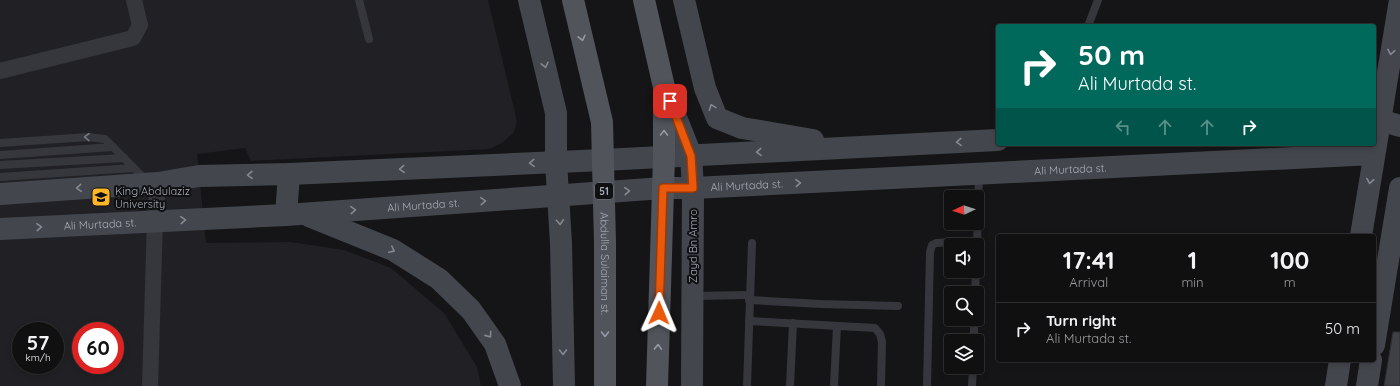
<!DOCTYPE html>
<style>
body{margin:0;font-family:Quicksand,sans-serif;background:#1e1e1f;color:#f1f3f6;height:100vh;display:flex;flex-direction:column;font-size:15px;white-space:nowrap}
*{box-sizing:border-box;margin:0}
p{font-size:13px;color:#9c9d9f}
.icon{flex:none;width:22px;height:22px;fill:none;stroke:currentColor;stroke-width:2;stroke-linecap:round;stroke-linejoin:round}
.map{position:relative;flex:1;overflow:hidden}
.details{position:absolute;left:996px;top:234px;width:380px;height:128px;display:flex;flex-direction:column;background:#101011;border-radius:4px;box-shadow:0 2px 6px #0003,0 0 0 1px #303031}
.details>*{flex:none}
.banner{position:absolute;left:996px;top:24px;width:380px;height:122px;border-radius:4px;box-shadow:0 2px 6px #0003,0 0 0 1px #303031;background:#00695c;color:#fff;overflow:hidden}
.needle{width:26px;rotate:266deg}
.fabs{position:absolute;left:944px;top:190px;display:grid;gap:8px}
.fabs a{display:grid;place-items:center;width:40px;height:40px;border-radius:4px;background:#101011;box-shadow:0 2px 6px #0003,0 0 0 1px #303031;font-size:20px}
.speed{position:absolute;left:12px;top:322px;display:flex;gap:8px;font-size:20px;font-weight:700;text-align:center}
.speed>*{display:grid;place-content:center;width:52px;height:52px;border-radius:50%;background:#101011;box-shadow:0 2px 6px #0003,0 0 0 1px #303031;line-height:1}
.speed small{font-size:10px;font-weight:400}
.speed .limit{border:6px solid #d22;background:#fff;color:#111}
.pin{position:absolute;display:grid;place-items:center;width:34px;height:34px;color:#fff;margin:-17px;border-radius:8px;box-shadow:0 2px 6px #0006}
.me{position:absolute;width:44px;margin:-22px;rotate:1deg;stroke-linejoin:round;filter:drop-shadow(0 0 3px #0008)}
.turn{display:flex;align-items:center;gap:14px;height:84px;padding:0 16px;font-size:18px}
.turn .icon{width:52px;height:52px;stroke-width:2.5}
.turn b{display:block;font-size:28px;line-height:34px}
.lanes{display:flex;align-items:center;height:38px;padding:0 16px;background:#0003;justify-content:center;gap:20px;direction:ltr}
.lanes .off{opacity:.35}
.eta{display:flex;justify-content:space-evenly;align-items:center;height:68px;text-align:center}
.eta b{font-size:24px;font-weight:700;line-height:28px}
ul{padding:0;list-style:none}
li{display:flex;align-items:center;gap:12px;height:52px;padding:0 16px;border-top:1px solid #303031}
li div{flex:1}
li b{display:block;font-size:15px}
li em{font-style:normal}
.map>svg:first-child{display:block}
.built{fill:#212125;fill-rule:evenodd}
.building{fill:#3f4045;stroke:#2f2f34}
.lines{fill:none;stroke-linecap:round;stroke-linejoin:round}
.service{stroke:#36373d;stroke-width:8}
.minor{stroke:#36373d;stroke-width:16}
.secondary{stroke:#44464d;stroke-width:22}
.primary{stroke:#52545c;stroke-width:22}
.oneway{stroke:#959aa6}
.oneway2{stroke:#848893}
.oneway3{stroke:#747781}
.route-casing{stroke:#983908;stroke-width:10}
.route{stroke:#ea580c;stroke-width:7}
.labels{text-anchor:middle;stroke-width:4;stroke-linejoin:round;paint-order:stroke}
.shield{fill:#101012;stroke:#797d86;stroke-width:1}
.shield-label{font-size:10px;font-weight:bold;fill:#a6acb8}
.street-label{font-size:11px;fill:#a6acb8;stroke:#101012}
.poi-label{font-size:11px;fill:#a6acb8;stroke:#101012;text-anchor:start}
</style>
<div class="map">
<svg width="1400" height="386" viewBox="0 0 1400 386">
<rect width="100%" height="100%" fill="#151517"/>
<path class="built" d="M0,0H488L517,121L514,132L503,142L490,149L251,161L245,148L197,154L206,243L291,242L344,250L391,268L444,313L477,367L481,386H0ZM21,331H55V365H21ZM81,331H115V365H81Z"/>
<path class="building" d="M1393,332H1400V386H1384Z"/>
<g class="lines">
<g class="service">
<path d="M359,0L369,39"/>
<path d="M1088,26L1098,0"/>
<path d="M0,143L88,137L105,139L146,180"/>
<path d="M0,155L113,147"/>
<path d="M0,165L124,158"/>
<path d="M0,177L133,168"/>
<path d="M977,245L979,174"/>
<path d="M975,293L976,271"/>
<path d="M693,296L749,295"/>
<path d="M749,300L821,304L898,306"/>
<path d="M749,321L875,328L880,334L882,342L881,386"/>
<path d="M974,341V319"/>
<path d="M747,386L752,243"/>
<path d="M790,386L793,323"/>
<path d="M834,386L837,326"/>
<path d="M927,386L930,252L932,245L936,243L977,241"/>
<path d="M972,386L973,367"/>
</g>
<g class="minor">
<path d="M0,71L133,38L140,25L134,0"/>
<path d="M150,386L155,221L158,183"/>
</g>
<g class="secondary">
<path d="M529,0L556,113V162L561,243L564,386"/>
<path d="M684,0L705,88L717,118L742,128L813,140"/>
<path d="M664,87L691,155L693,188L692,386"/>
<path d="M1374,120H1380L1400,126"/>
<path d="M0,194L158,183L199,176L289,174L603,160L998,140"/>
<path d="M286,215L289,174"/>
<path d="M309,216L393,250L439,279L471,310L495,344L510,386"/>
<path id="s1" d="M0,229L286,215L663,188H693L1374,154"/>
<path d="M1361,236L1400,0"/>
<path d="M1374,345L1400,188"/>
<path d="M1336,386L1340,360"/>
<path d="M1367,386L1371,360"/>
</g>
<g class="primary">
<path id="s2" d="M573,0L602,122L605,243V386"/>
<path d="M644,0L664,87V157L657,386"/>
</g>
</g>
<defs><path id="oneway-chevron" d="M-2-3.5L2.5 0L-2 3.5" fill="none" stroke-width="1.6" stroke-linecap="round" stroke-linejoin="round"/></defs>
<g class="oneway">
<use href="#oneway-chevron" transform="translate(582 38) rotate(77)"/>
<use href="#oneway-chevron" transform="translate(664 133) rotate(-90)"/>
<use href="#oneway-chevron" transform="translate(605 334) rotate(90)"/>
<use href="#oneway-chevron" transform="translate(658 347) rotate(-88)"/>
</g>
<g class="oneway2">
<use href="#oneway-chevron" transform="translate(1391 52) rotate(99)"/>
<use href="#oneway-chevron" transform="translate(545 65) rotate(77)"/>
<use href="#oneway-chevron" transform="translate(712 107) rotate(-111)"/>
<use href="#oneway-chevron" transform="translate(959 142) rotate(177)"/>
<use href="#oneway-chevron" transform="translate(759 152) rotate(177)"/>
<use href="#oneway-chevron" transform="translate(532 163) rotate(177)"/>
<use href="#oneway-chevron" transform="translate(402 169) rotate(177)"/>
<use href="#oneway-chevron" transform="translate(250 175) rotate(179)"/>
<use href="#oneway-chevron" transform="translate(1370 181) rotate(99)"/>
<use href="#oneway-chevron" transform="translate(798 183) rotate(-3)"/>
<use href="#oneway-chevron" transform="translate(79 188) rotate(176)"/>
<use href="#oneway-chevron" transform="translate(627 191) rotate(-4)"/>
<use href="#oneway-chevron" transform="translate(483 201) rotate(-4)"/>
<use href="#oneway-chevron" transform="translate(353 210) rotate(-4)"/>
<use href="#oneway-chevron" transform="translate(183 220) rotate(-3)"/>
<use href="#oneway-chevron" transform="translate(560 222) rotate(87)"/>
<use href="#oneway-chevron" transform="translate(39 227) rotate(-3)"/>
<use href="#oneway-chevron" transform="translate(392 250) rotate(27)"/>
<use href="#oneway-chevron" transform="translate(489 335) rotate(55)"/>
<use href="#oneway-chevron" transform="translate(563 352) rotate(89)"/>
</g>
<use class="oneway3" href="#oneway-chevron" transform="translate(87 137) rotate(-179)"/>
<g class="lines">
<defs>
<path id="route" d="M659,313L663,188H693L691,156L670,101"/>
</defs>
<use href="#route" class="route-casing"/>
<use href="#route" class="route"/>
</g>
<defs>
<symbol id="university-square" viewBox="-11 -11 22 22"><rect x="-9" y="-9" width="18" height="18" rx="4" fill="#ffb626" stroke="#101012"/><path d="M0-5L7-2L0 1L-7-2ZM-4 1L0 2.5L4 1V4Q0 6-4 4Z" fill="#111"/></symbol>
</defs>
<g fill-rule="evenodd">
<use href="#university-square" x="90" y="186" width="22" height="22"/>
</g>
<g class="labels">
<rect class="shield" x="595" y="183" width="18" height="16" rx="3"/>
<g class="shield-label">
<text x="604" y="195">51</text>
</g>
<g class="street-label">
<text dy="4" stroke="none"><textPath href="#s1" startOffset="1072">Ali Murtada st.</textPath></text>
<text dy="4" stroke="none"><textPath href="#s1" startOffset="748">Ali Murtada st.</textPath></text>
<text dy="4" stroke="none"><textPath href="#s1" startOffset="424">Ali Murtada st.</textPath></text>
<text dy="4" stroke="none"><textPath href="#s1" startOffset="100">Ali Murtada st.</textPath></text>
<text transform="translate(693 246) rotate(-90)" y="4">Zayd Bn Amro</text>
<text dy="4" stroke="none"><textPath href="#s2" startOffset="267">Abdulla Sulaiman st.</textPath></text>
</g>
<g class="poi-label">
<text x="115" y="195">King Abdulaziz<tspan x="115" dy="13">University</tspan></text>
</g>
</g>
</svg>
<div class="fabs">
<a><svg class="needle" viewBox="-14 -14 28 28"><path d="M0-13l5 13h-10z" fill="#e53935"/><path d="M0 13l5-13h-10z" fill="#9c9d9f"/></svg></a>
<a><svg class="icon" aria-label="sound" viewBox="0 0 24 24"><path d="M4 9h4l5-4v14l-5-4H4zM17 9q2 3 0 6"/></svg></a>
<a><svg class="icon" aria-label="search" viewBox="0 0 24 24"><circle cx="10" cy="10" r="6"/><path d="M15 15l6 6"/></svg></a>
<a><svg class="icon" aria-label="layers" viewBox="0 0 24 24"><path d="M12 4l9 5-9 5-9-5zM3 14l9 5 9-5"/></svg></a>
</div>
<div class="speed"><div>57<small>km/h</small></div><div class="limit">60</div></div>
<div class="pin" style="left:670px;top:101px;background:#d93025"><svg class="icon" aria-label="arrive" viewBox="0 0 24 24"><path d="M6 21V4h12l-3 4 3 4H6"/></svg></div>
<svg class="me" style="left:659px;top:313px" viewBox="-20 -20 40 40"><path d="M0-17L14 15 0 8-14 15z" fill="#ea580c" stroke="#fff" stroke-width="4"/></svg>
<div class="banner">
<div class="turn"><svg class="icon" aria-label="right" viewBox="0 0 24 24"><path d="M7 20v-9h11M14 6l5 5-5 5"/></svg><div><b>50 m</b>Ali Murtada st.</div></div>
<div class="lanes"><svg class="icon off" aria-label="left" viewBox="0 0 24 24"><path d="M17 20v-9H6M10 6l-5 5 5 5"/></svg><svg class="icon off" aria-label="ahead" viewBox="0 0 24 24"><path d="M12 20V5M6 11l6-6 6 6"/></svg><svg class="icon off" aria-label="ahead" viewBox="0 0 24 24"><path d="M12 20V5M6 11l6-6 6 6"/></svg><svg class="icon" aria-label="right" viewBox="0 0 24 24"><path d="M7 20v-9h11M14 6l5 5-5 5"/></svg></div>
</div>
<section class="details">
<div class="eta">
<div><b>17:41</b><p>Arrival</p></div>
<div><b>1</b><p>min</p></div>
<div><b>100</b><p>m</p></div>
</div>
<ul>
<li><svg class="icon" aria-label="right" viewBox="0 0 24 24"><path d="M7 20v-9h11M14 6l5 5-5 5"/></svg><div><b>Turn right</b><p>Ali Murtada st.</p></div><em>50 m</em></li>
</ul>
</section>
</div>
